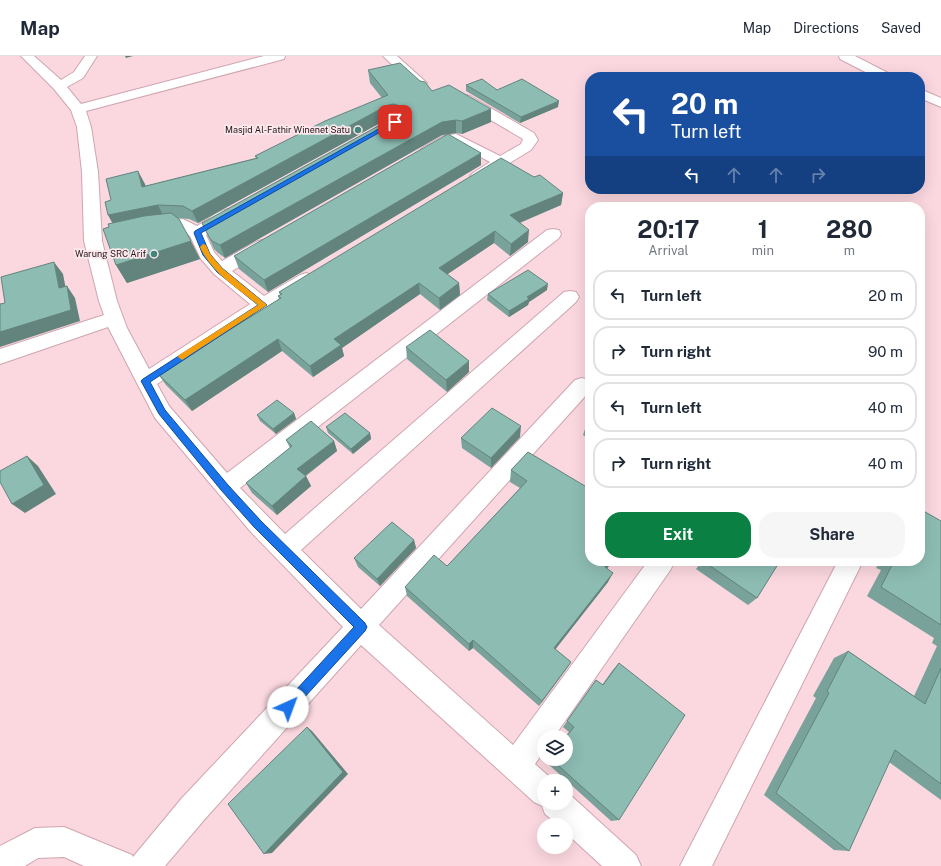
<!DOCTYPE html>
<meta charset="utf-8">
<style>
body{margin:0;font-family:"Public Sans",sans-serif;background:#f6f6f7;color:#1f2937;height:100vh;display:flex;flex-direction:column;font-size:15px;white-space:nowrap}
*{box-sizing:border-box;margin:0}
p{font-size:13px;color:#747a83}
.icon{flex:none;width:22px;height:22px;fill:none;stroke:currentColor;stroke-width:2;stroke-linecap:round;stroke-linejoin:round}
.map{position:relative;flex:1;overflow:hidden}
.drawer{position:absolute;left:585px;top:146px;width:340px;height:364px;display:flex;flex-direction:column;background:#fff;border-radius:16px;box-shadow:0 4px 16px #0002}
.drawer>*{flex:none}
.top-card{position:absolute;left:585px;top:16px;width:340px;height:122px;border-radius:16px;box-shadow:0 4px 16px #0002;background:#1a4fa0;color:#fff;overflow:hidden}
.tools{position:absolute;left:537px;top:674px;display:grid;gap:8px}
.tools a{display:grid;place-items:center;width:36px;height:36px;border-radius:50%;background:#fff;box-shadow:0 4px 16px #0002;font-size:20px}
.pin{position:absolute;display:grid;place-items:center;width:34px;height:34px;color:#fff;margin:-17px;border-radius:8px;box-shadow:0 2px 6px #0006}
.me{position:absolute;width:44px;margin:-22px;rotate:43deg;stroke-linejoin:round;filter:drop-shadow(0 0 3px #0008)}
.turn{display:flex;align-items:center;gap:14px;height:84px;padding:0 20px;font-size:18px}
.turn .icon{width:52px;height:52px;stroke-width:2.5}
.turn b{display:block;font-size:28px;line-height:34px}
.lanes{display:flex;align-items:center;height:38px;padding:0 20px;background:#0003;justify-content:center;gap:20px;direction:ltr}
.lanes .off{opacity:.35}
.eta{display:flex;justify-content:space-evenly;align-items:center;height:68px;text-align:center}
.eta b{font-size:24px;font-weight:700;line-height:28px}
.button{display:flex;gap:8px;margin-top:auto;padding:8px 20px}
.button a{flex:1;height:46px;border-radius:16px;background:#0b8043;color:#fff;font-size:16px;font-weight:700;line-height:46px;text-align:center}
.button a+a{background:#f6f6f7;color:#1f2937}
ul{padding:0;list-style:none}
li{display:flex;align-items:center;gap:12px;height:50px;margin:0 8px 6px;padding:0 12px;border:2px solid #e0e1e3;border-radius:16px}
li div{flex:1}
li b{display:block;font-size:15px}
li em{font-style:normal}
header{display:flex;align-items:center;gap:24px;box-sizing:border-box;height:56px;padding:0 20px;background:#fff;border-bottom:1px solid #e0e1e3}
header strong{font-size:19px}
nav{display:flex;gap:22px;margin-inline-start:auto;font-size:14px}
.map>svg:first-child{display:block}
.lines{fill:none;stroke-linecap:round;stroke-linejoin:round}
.minor-casing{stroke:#cfa5af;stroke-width:2}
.minor{fill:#fff;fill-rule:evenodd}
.wall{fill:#79a29a}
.shaded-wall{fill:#63847d}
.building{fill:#8dbcb3;stroke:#63847d}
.route{fill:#1a73e8;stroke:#114b97}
.slow{fill:#f59e0b}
.poi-dot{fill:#42867b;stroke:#fce9ee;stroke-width:1.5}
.labels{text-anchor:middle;stroke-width:3.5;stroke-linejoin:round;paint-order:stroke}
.far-poi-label{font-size:9px;fill:#221317;stroke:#fce9ee;text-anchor:end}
</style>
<header>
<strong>Map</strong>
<nav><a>Map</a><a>Directions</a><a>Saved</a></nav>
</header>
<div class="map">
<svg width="941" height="810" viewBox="0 0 941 810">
<rect width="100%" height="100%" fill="#fbd7df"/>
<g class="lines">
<defs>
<g id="minor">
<path d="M21,0H34L61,24L74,16L85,0H97L83,22L67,31L81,48L264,0H285L284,3L86,55L91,71L98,116L102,185L117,245L127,272L149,313L250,248L214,218L201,203L190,180L180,173L153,177L147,176L145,172L147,168L183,163L197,170C209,163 223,150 237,153L239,157L237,161L206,179L214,196L222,205L256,186L262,184L268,186L271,190L268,194L232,215L264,240L300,219L306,217L312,219L315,223L312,227L270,254L157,328L169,350L227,417L547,174L553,173L559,174L561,178L559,182L240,432L285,478L564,236L570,235L576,236L579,241L576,246L301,494L361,553L575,324L582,322L589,324V336L379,569L513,689L648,505H674L671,513L554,681H544V695L535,708L554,725H544V747H566L567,736L636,799L641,810H602L566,777V769H558L545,758L542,750L534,746L361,589L204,764L165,810H84L64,801L38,802L25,810H0V790L35,772L64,771L132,799L133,801L182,742L343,571L250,475L155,362L108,271L0,308V293L104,259L99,245L84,185L82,116L77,71L71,54L54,33Z"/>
<path d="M383,0H397L427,27L425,30H415Z"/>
<path d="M839,0H855L890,18L892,21H875L840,3Z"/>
<path d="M920,33L941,42V51L920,42Z"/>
<path d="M465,39L470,40L534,77L538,84L531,94L483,123L478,125L473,123L470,120L473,117L490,106L454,87L432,98L427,99L422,98L420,95L422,92L443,80L456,78L500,100L521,88L523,83L460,46L458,43L460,40Z"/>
<path d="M838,505H863L712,810H680Z"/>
</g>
</defs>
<use href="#minor" class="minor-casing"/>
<use href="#minor" class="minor"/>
</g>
<g class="wall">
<path d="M368,14L420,25L432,35L491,66L462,78L456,77L442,79L225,202L218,197L214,193L202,167L394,61L389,62L198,167L189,163L178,162L200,203L127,227L116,209L109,171L145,128V130L256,102L255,100L382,42L370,27Z"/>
<path d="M466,29L497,34L558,51L520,67L466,35Z"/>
<path d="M481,109L268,236L239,213L234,200Z"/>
<path d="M534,121L563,137L561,149L520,167L528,186L510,200L494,187L447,218L459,227L460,239L440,254L420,238L342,292L344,300L313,321L282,295L192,355L166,329L158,318L279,243L278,240L280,239L279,236Z"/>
<path d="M547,234L529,246L528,249L509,261L487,244L488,238Z"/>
<path d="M406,291L469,316L447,336L407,303Z"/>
<path d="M294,357L296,363L276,378L260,365L257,359Z"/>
<path d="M590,363V383L583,379L587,367Z"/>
<path d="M326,371L370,377L371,383L353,398L328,377Z"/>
<path d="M520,381L491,412L462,392L461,382Z"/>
<path d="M286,384L334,385L337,395L306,420L311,430L277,459L252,437L246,427L290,392Z"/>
<path d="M528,396L590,505H613L607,512L608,526L555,593L571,606L567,612L539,650L473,592L469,595L407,540L405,531L447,510L450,507L520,432L510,426L511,414Z"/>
<path d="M941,465V744L889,706L849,795L834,794L764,739L816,642L813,640L834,602L848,595L914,640L937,590L932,587L934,582L867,540L881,514L876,512L880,505H920Z"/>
<path d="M414,484L416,492L380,530L358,511L354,502Z"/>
<path d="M702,505H780L757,542L748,549L696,513Z"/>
<path d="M619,607V764L611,765L547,707L549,703H566V681H565L569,676L563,671L596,624L602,629L612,615Z"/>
</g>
<g class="shaded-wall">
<path d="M125,0H133L126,2Z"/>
<path d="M559,45L558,51L520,67L521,61Z"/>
<path d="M394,48L395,61L389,62L198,167L192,155L388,49Z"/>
<path d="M491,53V66L462,78V65Z"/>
<path d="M456,64V77L442,79L225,202L220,189L442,66Z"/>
<path d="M481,97V109L268,236L264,224Z"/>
<path d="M138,115L145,128L149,143L142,131Z"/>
<path d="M563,137L561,149L509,171L510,159Z"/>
<path d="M158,149L164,161L115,172L108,159Z"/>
<path d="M529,174L528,186L510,200L511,188Z"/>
<path d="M495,175L494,187L439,224V212Z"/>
<path d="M191,185L200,203L127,227L116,209Z"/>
<path d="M54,206L63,218L68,244L59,232Z"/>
<path d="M419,227L420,238L342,292L344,300L313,321L310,310L334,283Z"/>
<path d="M459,227L460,239L440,254L439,242Z"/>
<path d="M548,228L547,234L529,246L528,249L509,261V255L527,241Z"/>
<path d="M67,230L75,242L80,265L0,291V276Z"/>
<path d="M278,283L282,295L192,355L185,344Z"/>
<path d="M469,305V316L447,336L446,324Z"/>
<path d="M294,357L296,363L276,378L273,373Z"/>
<path d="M521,370L520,381L491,412V402Z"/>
<path d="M370,377L371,383L353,398L351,393Z"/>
<path d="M334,385L337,395L302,422L297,413Z"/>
<path d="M27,400L38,410L56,438L25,457L12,448Z"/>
<path d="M306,420L311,430L277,459L272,450Z"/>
<path d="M414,484L416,492L380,530L377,523Z"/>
<path d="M610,505H613L601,520L605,511Z"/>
<path d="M613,517L608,526L551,599L554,592Z"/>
<path d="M473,584V592L469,595V588Z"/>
<path d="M571,606L567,612L539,650L542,645Z"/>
<path d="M307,671L312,675L348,718L272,797L264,798Z"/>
</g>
<g class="building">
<path d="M400,7L420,25L425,26L432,35L449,29L491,53L462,65L456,64L442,66L220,189L212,185L209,181L202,167L400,58L402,54L400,50L394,48L388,49L192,155L183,150L158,149L108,159L105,146L111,144L106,123L138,115L142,131L258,102L255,100L325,65L388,39L368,14Z"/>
<path d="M482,23L497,34L522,23L559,45L521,61L466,29Z"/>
<path d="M448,78L481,97L264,224L234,200Z"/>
<path d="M501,102L534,121L540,119L563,137L510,159L529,174L511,188L495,175L439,212L459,227L439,242L419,227L334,283L341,289L310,310L278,283L185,344L158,318L281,242L278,240L282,238L279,236Z"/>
<path d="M171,157L179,163L191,185L116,209L103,173L109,171L108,168L144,160Z"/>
<path d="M54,206L59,232L67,230L71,254L0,276V248L5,247L1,221Z"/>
<path d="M528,214L548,228L527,241L529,243L509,255L488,238Z"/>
<path d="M430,274L469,305L446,324L406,291Z"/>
<path d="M277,344L294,357L273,373L257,359Z"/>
<path d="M492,352L521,370L491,402L461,382Z"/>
<path d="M345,357L370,377L351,393L326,371Z"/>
<path d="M590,363V369L587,367Z"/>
<path d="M311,365L334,385L297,413L306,420L272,450L246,427L292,390L286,384Z"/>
<path d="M528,396L590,433V505H610L605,511L613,517L554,592L571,606L542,645L473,584L469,588L405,531L434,499L447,510L450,507L527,425L511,414Z"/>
<path d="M27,400L44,429L12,448L0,426V415Z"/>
<path d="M920,453L941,465V569L881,531L894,505H920Z"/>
<path d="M392,466L414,484L377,523L354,502Z"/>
<path d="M703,505H780L757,542Z"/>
<path d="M848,595L925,648L941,612V728L895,694L849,795L776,737L829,637L827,635Z"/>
<path d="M619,607L685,659L619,764L551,703H566V681L574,671L567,665L596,624L603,629Z"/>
<path d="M307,671L343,716L264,798L228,748Z"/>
</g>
<path class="route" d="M393,65L398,66L201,177L210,198L222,212L267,249L150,326L165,354L228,429L261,465L365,567L367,571L365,575L292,655L288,656L284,655L282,651L284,647L354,571L254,471L221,434L159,358L141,325L143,323L258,249L217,216L203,199L194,177L195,175Z"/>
<path class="slow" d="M203,188L206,189L210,198L222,212L267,249L182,304L178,301L179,299L258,249C237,232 211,216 200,191Z"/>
<g class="poi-dot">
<circle cx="358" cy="74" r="4"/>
<circle cx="154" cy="198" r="4"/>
</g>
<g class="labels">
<g class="far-poi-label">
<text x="350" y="77">Masjid Al-Fathir Winenet Satu</text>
<text x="146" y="201">Warung SRC Arif</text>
</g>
</g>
</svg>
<div class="tools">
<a><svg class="icon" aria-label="layers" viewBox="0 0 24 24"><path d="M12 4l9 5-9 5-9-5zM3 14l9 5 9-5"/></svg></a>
<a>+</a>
<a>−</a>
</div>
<div class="pin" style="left:395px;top:66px;background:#d93025"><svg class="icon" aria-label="arrive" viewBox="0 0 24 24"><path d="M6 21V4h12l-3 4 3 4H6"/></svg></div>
<svg class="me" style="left:288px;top:651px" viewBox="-20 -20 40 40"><circle r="19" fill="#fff"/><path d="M0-13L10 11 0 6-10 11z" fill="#1a73e8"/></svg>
<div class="top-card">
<div class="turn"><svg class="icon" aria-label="left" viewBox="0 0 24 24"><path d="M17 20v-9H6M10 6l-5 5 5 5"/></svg><div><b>20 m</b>Turn left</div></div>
<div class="lanes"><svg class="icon" aria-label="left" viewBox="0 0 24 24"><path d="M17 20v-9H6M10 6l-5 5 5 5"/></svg><svg class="icon off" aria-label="ahead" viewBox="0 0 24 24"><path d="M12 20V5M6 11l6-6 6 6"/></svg><svg class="icon off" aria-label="ahead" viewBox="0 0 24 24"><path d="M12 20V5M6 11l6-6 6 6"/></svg><svg class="icon off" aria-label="right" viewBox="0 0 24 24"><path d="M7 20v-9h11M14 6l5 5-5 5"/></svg></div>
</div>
<section class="drawer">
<div class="eta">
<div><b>20:17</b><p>Arrival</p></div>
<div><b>1</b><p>min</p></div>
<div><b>280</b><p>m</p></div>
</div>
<ul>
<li><svg class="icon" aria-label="left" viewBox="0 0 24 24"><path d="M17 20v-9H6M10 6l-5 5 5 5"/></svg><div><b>Turn left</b></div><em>20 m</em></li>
<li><svg class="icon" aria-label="right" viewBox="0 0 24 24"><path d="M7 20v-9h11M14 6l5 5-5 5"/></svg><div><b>Turn right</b></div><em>90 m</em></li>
<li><svg class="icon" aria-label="left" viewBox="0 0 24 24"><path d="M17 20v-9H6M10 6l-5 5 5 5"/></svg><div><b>Turn left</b></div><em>40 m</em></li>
<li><svg class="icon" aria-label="right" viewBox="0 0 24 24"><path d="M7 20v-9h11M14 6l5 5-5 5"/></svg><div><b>Turn right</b></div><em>40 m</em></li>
</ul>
<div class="button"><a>Exit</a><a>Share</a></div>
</section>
</div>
